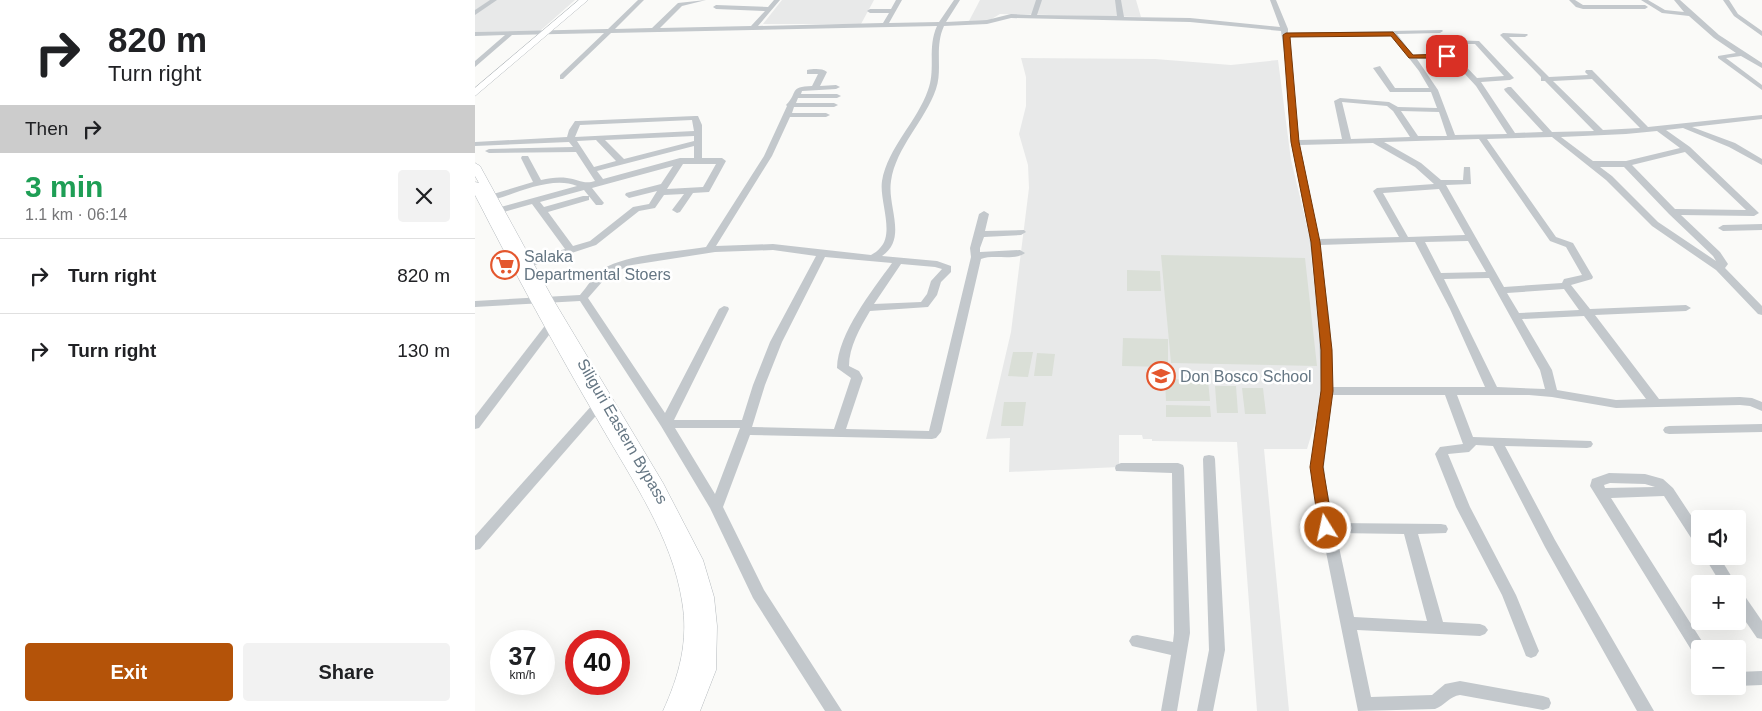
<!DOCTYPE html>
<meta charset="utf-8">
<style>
body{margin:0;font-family:Arial,sans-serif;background:#f2f2f2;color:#202124;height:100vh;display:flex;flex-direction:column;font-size:19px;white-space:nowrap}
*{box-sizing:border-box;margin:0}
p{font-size:16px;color:#757577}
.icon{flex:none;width:28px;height:28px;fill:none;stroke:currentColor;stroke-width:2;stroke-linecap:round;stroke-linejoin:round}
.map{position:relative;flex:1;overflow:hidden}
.sheet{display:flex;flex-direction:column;background:#fff;width:475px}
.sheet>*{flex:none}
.banner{background:#fff;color:#202124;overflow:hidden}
.controls{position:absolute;left:1216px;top:510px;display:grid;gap:10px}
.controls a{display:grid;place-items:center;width:55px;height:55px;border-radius:5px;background:#fff;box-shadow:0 5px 20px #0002;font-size:25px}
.speed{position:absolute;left:15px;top:630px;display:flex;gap:10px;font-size:25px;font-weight:700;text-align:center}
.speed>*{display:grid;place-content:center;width:65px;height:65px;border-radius:50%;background:#fff;box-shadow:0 5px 20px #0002;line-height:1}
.speed small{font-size:12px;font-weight:400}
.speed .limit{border:8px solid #d22;background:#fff;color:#111}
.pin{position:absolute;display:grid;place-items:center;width:42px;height:42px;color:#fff;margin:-21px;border-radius:10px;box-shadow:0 2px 8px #0006}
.me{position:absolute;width:55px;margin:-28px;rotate:350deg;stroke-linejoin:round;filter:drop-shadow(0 0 4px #0008)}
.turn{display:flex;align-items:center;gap:18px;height:105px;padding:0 25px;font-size:22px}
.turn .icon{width:65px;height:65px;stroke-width:2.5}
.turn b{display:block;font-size:35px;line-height:42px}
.then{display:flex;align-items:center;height:48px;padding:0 25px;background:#0003;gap:10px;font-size:19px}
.round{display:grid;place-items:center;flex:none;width:52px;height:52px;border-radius:5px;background:#f2f2f2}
.headline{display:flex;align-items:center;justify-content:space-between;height:85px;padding:0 25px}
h1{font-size:30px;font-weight:600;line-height:38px;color:#1e9e55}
.action{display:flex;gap:10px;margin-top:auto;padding:10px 25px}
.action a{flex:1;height:58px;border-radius:5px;background:#b45309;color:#fff;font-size:20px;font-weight:600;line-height:58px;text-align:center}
.action a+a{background:#f2f2f2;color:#202124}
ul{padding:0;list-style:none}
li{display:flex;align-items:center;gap:15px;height:75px;padding:0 25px;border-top:1px solid #e0e0e0}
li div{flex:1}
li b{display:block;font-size:19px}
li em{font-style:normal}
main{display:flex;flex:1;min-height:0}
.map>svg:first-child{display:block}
.built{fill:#e8e9e9}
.green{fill:#dadfd7}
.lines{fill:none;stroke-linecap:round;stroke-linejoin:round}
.major-casing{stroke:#b5babe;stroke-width:1}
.minor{fill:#c3c8cc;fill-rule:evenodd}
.major{fill:#fff;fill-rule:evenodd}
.route{fill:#b45309;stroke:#753606}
.labels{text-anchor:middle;stroke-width:5;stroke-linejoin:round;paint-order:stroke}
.poi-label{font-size:16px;fill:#657683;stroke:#fff;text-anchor:start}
.street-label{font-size:16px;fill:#657683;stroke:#fff}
</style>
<main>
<section class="sheet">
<div class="banner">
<div class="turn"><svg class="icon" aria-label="right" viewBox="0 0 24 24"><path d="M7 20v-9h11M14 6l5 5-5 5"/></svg><div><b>820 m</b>Turn right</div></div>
<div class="then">Then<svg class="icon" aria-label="right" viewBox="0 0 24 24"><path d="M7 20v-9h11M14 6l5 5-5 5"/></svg></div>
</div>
<div class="headline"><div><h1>3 min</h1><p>1.1 km · 06:14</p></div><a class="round"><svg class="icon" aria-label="close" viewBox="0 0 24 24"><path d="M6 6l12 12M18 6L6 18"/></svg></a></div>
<ul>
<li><svg class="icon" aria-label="right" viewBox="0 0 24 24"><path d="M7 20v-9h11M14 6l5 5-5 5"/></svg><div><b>Turn right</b></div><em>820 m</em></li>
<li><svg class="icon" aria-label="right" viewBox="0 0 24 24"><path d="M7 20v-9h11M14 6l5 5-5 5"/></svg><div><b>Turn right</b></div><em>130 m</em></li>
</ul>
<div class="action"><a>Exit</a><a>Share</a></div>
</section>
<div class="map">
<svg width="1287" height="711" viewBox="0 0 1287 711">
<rect width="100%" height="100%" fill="#fafaf8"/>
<g class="built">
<path d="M0,0H100L65,31L0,32Z"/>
<path d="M307,0H399L386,24H288Z"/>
<path d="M505,0H661L666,17L525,14L515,20L494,21Z"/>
<path d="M546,58L680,59L756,65L803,60L816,160L833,230L846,344L847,385L842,416L832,449H789L814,711H782L762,442L677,441V439H668L667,435H644V467L534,472L535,438L511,439L536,332L554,188L553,165L544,134L551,106V77Z"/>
</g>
<g class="green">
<path d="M686,255L830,258L842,366L696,363Z"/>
<path d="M652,270L685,271L686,291H652Z"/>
<path d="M648,338L693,339V367L647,366Z"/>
<path d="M538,352H558L553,377L533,376Z"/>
<path d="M562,353L580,354L577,376H559Z"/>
<path d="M690,379L733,380L735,401H691Z"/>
<path d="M740,386H761L763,413H742Z"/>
<path d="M767,388H788L791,414H770Z"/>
<path d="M529,402H551L548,426H526Z"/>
<path d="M691,405L735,406L736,417H691Z"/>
</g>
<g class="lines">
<defs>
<g id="major">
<path d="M104,0H113L0,96V88Z"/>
<path d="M0,163L5,166L79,301L188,483L228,560L239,597L242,626L241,670L225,711H188C204,676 214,641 207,601C197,537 157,480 125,424C81,349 40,273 0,195V182L4,183L0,176Z"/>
</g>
</defs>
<use href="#major" class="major-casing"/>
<g class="minor">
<path d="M15,0H22L0,15V10Z"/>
<path d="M163,0H169L140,29L177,28L203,3L231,0L207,6L185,28L276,26L290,11L241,9L238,7L241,5L293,7L299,0H305L283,26L408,23L414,13H395L392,11L395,9H416L421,0H427L414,23L464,22L479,0H485L471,22L512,20L536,14L556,15L561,0H567L562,15L642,16L640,0H646L649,17L715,18L805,27L795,0H801L813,29V33L967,30L968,31L965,33L922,34L938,55H973L966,42L969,40L1004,41L1039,78L1035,80L1006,82L1040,133L1068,132L1030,91L1029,89L1033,87H1036L1077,132L1119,131L1070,81H1066V77L1026,36L1025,35L1028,33L1052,34L1053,35L1050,37H1034L1074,77L1113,75L1110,72L1111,70H1117L1173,127L1287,115V119L1217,127L1260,143L1287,159V165L1254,147L1208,128L1191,130L1215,147L1284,213L1279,216L1206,215L1245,252L1253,264L1250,268L1287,306V315L1283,314L1241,270L1177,226L1131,180L1077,137L1012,139L1081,237L1098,243L1118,277L1117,279L1096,285L1115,309L1211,305L1216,308L1211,311L1120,315L1184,399L1265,397L1277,398L1287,402V411L1275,406L1265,405L1141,408L1077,397L1054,395H982L998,437L1116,441L1118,444L1116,447L1112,448L1030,446L1080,540L1179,711H1162L1070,547L1018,446L1001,445L994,452L973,454L995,507L1041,595L1064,651L1061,656L1056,658L1051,656L1027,595L981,507L960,454L965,447L988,444L970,395H857L849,466L850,479L859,523L966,524L971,525L973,529L971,533L943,534L968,622L1005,624L1010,626L1013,630L1010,634L1005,636L882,630L896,697L957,695L970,684L985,681L1068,696L1074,698L1076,703L1074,708L1068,710L985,695C975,696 969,706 960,709L883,711L847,532L844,528L846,525L836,479V466L846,387L843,308L833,229L816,143L811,67L806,31L715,22L536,18L512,24L469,26C459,48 468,69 461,89C450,121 421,147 416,181C412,207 433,238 407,256L462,261L476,266V272L466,282L462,295L453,307L395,311C385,328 374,347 374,366L384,371L388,378L371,429L454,431L496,257L495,248L504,214L509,211L514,214L510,231L549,230L551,232L546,235L509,237L505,248V252L545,250L550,253C540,261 518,254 506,259L466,432L461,438L457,439L275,435L248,507L289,590L367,711H350L278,598L235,508L186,426L105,301L0,307V301L105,295C112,287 119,275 128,269C152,254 202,252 231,247L289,156L312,106L311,105C324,92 313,87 337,86L343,74H332V70C338,69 347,68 352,72L345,86L361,85L365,87L361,89L327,91L326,94H362L366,96L362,98H323L321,103H359L363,105L359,107H319L317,113H351L355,115L351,117H315L297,156L241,246L298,244L396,255C399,253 403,251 405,248C420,233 404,200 407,181C413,147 442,122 453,90C461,69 452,48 462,26L136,33L88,79H85V75L129,33L37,35L0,67V61L30,35L0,36V32L133,29ZM915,34L944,71L954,88H920L905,66L898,68L915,92H956L962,108L923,107L914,102L865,98L859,101L867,139L824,140L813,37ZM974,44H1000L1029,76L1002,78L981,56ZM942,59H976L1001,86L1032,134L980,135L963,90ZM1117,79L1165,128L1128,130L1078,81ZM867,102L912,106L918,111L935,137L876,139ZM926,111L964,112L972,136H943ZM1182,131L1205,148L1151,161H1118L1086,137L1151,134ZM1004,139L1075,241L1091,247L1107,275L1089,279L1087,283L1029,287L971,185L996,184L995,167H989L988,180H966L946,163L909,142ZM898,143L940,167L959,184L902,188L898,191L924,237L844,239L825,145ZM1210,152L1271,210L1200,209L1157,165ZM1125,167H1149L1194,214L1238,256L1241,261L1183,222L1137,176ZM964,189L990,235L933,237L908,193ZM993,241L1011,272L966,273L950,242ZM935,242H940L975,309L1010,387H858L855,324L845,245ZM298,250L341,256L295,342L278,385L267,420H199L254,309L253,307L249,306L244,309L190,413L113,298L134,274L157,265L240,252ZM350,257L417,263C397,291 363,333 362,368L376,378L359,429L277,427L290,385L307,342ZM426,264L460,267L467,269L456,281L452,294L446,302L399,304ZM1014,278L1065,370L1070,389L1022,387L969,279ZM1089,289L1104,310L1044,313L1032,293ZM1109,316L1171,399L1141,400L1082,390L1077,370L1047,319ZM200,428H265L240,494ZM861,533L929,534L952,621L879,617Z"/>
<path d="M1094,0H1100L1108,5H1170L1173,7L1170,9H1108L1101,7Z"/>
<path d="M1166,0H1173L1190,10L1209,12L1199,0H1205L1244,35L1287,63V68L1266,56L1251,58L1287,85V90L1243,58V56L1261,53L1239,38L1214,16L1187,13Z"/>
<path d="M1248,0H1254L1263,14L1287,31V36L1259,16Z"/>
<path d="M220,116H223L227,125V158H247L251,161L234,192L218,193L205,212L202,213L197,210L209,194L189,195L180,208L164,211L121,245L57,266H49L48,264L49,262L90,249L57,204L25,213L20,210L22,208L102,186C78,176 45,192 21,199H15V195L58,182L46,158L47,156H53L66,180C75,178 83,177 92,178C103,179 109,185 120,181L101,152L14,153L10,151L14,149L98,147L94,142L0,146V142L92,137L94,130L100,121H103ZM217,120L219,131L100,137L105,125ZM219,136V141L149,159L130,140ZM121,140L141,161L119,167L102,141ZM219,146V158H205L128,179L122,171ZM208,164H241L228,187L192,189ZM198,166L186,184L151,193L150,195L154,198L182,191L174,204L158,207L115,241L98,246L73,212L114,200V196H108L69,207L65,202L109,190L121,205H127L129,203L117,188Z"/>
<path d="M1287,224V230L1248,231L1243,228L1248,225Z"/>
<path d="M76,322L80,323L81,325L80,327L4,428L0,429V416L72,323Z"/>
<path d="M122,403L128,407L126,410L5,549L0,550V536L118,404Z"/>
<path d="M1287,424V432L1194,434L1190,433L1188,430L1190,427L1194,426Z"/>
<path d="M734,455L739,456L740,459L750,650L738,711H722L734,650L728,459L729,456Z"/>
<path d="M646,463H703L708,465L709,468L715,633L702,711H686L696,655L657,646L654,641L657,636L662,635L698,642L699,633L697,473L641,471L640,468L641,465Z"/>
<path d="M1134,473L1170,474L1188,479L1198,488L1225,529V545L1220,544L1189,496L1136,498L1230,646L1232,649H1225V658L1220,656L1115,486L1117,479ZM1135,483L1170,484L1180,487L1130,488L1129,485Z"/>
<path d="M1229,556H1244L1261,584H1246Z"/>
<path d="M1262,590L1267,592L1287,621V639L1282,638L1262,609Z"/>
<path d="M1287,671V685L1262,686V672Z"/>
</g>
<use href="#major" class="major"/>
</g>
<path class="route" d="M918,32L938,55L972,54L975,56L972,58H934L916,36L815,37L824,142L845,242L857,350L858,391L848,467L858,528L851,534L844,528L835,467L846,391V350L836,242L816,142L808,35L811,33Z"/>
<defs>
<symbol id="supermarket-ring" viewBox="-11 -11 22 22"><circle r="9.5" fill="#fff" stroke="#e4572e" stroke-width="1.5"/><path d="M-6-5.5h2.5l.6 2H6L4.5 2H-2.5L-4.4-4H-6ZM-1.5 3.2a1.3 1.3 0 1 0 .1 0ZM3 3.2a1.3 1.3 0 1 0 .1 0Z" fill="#e4572e"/></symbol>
<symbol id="school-ring" viewBox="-11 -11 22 22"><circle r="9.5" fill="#fff" stroke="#e4572e" stroke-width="1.5"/><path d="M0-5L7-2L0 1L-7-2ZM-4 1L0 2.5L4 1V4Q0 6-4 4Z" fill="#e4572e"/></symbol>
</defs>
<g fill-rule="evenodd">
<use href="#supermarket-ring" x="14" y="249" width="32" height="32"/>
<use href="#school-ring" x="670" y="360" width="32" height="32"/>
</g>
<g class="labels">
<g class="poi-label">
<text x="49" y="262">Salaka<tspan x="49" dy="18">Departmental Stoers</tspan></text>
<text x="705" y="382">Don Bosco School</text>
</g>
<g class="street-label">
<text transform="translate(148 431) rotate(60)" y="6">Siliguri Eastern Bypass</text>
</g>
</g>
</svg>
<div class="controls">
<a><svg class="icon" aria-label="sound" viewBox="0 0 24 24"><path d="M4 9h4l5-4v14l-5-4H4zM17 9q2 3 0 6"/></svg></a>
<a>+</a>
<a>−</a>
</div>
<div class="speed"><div>37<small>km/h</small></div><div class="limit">40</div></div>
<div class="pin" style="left:972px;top:56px;background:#d93025"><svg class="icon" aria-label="arrive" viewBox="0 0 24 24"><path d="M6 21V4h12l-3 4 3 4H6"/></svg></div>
<svg class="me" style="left:851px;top:528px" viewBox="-20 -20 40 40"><circle r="17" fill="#b45309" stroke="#fff" stroke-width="3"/><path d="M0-11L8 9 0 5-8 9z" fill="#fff"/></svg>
</div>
</main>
